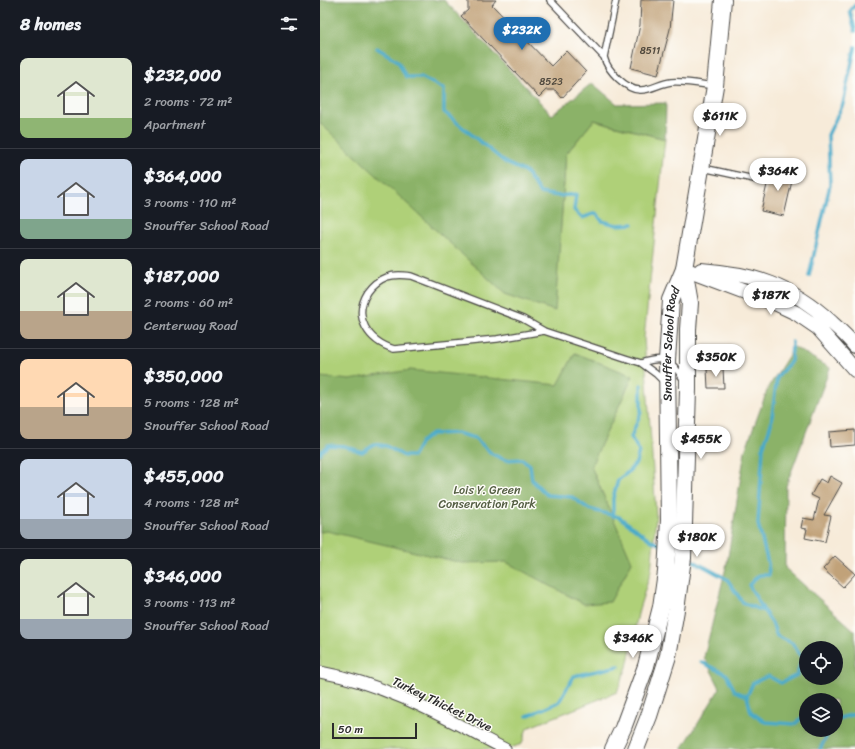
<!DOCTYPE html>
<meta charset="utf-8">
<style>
:root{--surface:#171b24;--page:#242831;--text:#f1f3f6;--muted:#9ea1a6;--line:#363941;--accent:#1f6fb2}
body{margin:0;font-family:Sriracha,sans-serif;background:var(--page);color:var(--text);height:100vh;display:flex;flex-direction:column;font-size:15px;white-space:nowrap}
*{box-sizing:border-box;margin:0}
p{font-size:13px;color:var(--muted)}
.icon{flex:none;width:22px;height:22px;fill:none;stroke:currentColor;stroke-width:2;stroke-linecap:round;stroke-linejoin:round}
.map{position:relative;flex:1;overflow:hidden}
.drawer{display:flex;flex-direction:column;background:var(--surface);width:320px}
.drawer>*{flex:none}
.buttons{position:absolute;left:479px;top:641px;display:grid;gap:8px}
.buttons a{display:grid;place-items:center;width:44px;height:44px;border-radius:50%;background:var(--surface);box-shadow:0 4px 16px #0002;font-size:20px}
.scale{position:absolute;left:12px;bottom:10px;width:85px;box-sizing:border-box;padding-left:4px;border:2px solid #2b2b2b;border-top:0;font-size:11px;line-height:14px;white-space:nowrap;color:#2b2b2b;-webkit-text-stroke:3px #fdfcf7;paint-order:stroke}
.price{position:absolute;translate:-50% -34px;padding:0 9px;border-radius:14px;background:#fff;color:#222;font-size:13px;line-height:26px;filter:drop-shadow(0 1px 2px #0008)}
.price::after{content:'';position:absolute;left:50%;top:24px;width:12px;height:9px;margin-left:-6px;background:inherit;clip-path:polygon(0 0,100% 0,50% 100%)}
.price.on{background:var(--accent);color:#fff}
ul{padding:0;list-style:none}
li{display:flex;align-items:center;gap:12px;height:100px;padding:0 20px}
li+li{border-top:1px solid var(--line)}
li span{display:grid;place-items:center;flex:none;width:112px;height:80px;border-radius:8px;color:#555}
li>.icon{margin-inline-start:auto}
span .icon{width:48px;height:48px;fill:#fffc;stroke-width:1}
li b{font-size:17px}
h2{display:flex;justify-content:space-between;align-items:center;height:48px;padding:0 20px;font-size:17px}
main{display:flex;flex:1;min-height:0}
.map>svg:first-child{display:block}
.green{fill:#afd078;stroke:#6d7e52}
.forest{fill:#8bb268;stroke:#5b6e4a;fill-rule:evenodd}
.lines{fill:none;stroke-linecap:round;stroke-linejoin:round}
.stream{stroke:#4aaac9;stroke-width:3.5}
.building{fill:#c1a279}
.service-casing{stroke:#4a4845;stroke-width:8}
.minor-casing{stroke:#4a4845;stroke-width:13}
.tertiary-casing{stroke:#4a4845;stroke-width:16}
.secondary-casing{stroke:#4a4845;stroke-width:18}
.service{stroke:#fff;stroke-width:5.5}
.minor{stroke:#fff;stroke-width:11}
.tertiary{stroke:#fff;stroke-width:14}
.secondary{stroke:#fff;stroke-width:16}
.labels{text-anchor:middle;stroke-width:3;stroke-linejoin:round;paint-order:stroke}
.number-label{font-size:10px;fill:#50493e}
.street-label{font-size:12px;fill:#2b2b2b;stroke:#fdfcf7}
.park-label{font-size:12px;fill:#535d42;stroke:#fdfcf7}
</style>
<main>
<section class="drawer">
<h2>8 homes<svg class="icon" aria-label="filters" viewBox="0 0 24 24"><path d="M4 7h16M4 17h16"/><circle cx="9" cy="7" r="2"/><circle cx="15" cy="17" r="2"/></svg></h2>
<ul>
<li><span style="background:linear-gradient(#dfe7d0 75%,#8fb573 0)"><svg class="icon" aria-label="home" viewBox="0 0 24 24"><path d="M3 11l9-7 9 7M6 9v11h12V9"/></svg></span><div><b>$232,000</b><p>2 rooms · 72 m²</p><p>Apartment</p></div></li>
<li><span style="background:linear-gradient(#c9d6e8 75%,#7fa58c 0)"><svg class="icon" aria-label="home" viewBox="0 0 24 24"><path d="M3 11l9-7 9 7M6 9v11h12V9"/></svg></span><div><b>$364,000</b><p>3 rooms · 110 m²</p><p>Snouffer School Road</p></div></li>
<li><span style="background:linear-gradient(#dfe7d0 65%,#b9a48a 0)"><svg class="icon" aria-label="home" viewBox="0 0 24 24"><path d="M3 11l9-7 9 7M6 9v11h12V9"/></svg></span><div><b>$187,000</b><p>2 rooms · 60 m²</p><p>Centerway Road</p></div></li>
<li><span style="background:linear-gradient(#ffd9b3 60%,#b9a48a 0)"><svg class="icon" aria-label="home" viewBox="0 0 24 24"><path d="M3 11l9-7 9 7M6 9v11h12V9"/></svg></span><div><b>$350,000</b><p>5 rooms · 128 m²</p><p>Snouffer School Road</p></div></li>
<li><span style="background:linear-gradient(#c9d6e8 75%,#9aa5b1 0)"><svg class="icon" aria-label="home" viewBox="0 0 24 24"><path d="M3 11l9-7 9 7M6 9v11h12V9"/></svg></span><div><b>$455,000</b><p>4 rooms · 128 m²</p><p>Snouffer School Road</p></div></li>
<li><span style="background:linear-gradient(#dfe7d0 75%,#9aa5b1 0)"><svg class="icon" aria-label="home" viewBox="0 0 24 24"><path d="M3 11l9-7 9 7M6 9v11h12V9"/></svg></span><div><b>$346,000</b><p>3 rooms · 113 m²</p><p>Snouffer School Road</p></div></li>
</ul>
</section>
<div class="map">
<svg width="535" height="749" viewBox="0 0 535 749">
<rect width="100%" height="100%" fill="#fdfcf7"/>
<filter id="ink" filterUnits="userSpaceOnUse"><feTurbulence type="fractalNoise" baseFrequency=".025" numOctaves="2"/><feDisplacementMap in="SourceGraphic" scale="8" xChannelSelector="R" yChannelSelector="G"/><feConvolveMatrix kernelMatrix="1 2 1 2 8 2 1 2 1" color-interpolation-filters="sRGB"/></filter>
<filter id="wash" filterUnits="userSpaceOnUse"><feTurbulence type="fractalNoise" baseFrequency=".012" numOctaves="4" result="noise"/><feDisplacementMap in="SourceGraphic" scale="16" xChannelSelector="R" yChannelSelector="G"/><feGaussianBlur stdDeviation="0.9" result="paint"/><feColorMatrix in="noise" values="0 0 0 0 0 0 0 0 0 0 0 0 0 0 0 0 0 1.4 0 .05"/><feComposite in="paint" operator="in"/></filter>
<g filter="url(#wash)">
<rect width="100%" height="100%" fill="#f7ebd9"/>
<path class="green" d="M0,0L238,263L246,154L274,120L345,139L324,338L336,515L333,550L331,571L319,609L307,667L297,692L207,728L202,744L187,749H0Z"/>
<path class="forest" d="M0,0H124L232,115L272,83L297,104L346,103L345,139L274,120L246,154L235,311L185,294L0,123Z
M474,347L510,368L466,486L465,568L535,631V749H362L400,688L384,657L407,563L425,451L448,388ZM486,648H516V678H486ZM486,700H516V730H486Z
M255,353L313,376L271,466L312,562L290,602L264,604L186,562L142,563L7,531L0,532V377L30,380L90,370L238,385Z"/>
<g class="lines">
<path class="stream" d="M535,5L530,11L535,31
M57,48L78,61L86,77H101L124,89V112L186,163L206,172L220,193L239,196L256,194L254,210L262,218L276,213L282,221L297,225L313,224
M489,276L510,185L508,135L523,104L535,47
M0,453L8,445L24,446L42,452L54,444L66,446L84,456H93L101,442L112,434L137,433L155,438L172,454L185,460L202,459L210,465L212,480L227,495L252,497L269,509L299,517L332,541L343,546
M293,516V498L298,480L307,473L316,463L319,451L311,437L321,412V385
M366,557L407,579L423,603L444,611L452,623L457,636L472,643L482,658L477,675L461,683L448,676L433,683L427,696L431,712L445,722L475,724L486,714
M444,611L429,585L439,575H449L448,563L438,524L443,448L451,424L457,377L471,361L472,342
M381,662L406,674L415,691L427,696
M207,716L239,702L254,676L299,666
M516,719L535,714
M500,749L510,730"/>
</g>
<g id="blocks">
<path class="building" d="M148,0H176L172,5L231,66L246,51L266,72L242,98L235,90H226L219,97L141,16L148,10Z
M321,0H353L350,29L338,75L311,68L320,25Z
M451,167L474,172L464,216L441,211Z
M403,368L404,388H388L387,369Z
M535,430V445L510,447L509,432Z
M510,476L522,483L504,515L511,516L505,542L485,538L487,529L481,528L483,518L494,520L499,499L491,495L500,479L507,483Z
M515,556L535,574L523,587L503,569Z"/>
</g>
</g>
<g filter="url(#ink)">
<use href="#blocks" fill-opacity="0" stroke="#4a4845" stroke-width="1"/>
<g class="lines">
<g class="service-casing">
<path id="service" d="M230,0L284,57
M296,0L284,57C287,70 307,91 321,90C331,90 341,83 351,82C365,81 380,84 394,86
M383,168L443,181
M224,331L177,339L74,349C48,341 32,317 48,292C53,285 59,280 67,277C75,274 83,275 91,276L203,319L224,331L305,358L321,363L336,374L344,382
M321,363C343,356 351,358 363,379"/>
</g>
<g class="minor-casing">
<path id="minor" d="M0,672C67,684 125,718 185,749"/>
</g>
<g class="tertiary-casing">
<path id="tertiary" d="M364,269L457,304L476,313L498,328L535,370
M381,270C434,274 471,285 511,322C520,330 528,337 535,346"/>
</g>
<g class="secondary-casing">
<g id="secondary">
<path id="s1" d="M293,749L303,728L326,666L341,607L346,572L349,520L347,360L351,300L364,269L395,86L403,0"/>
<path d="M316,749L329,716L348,656L356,610L363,558L368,389V329L370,303L364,269"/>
</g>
</g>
<use href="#service" class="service"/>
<use href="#minor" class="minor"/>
<use href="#tertiary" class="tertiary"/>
<use href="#secondary" class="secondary"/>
</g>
</g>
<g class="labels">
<g class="number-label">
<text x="330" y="54">8511</text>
<text x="231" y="85">8523</text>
</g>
<g class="street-label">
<text dy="4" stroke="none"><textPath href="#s1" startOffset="414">Snouffer School Road</textPath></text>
<text transform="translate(122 704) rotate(26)" y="4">Turkey Thicket Drive</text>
</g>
<g class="park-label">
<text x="167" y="494">Lois Y. Green<tspan x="167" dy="14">Conservation Park</tspan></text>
</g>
</g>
</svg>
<div class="buttons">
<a><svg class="icon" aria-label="locate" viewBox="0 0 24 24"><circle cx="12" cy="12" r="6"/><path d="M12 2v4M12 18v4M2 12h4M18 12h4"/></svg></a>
<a><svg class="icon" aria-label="layers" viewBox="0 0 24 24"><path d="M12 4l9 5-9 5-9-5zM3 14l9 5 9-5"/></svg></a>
</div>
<div class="scale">50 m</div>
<b class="price on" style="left:202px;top:51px">$232K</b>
<b class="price" style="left:400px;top:137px">$611K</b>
<b class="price" style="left:458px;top:192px">$364K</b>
<b class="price" style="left:451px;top:316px">$187K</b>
<b class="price" style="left:396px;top:378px">$350K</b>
<b class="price" style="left:381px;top:460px">$455K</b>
<b class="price" style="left:377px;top:558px">$180K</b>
<b class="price" style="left:313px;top:659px">$346K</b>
</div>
</main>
